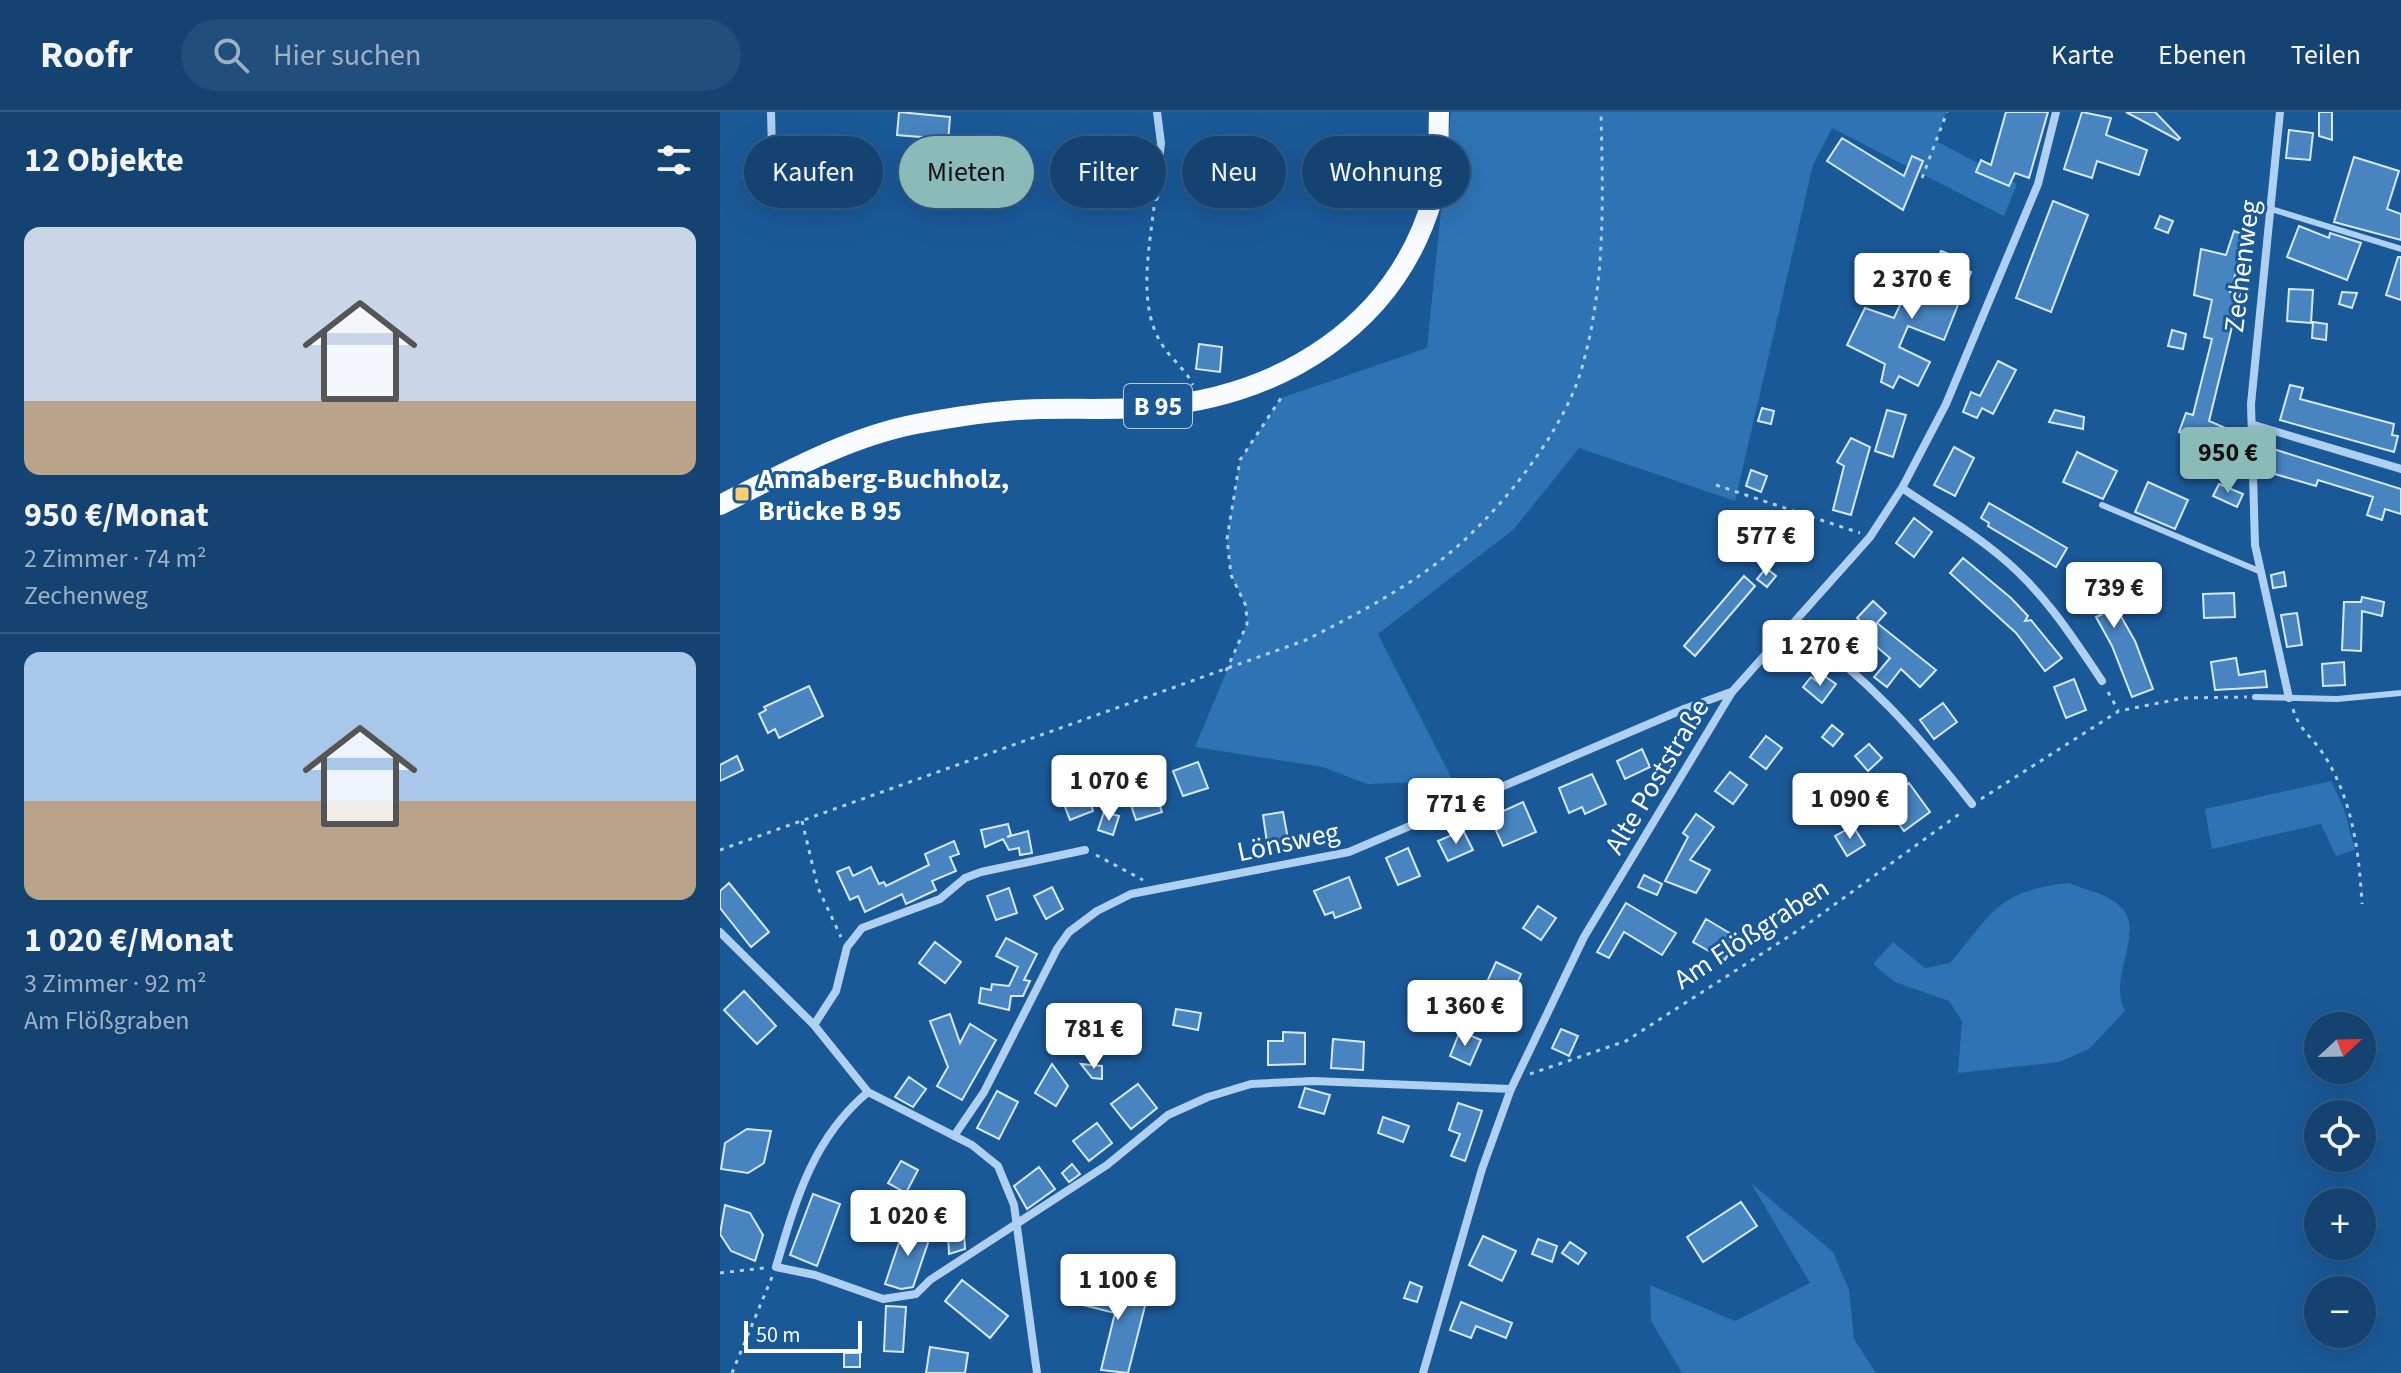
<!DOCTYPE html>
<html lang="de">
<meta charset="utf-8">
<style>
:root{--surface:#144372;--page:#214e7a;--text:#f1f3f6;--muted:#9db0c4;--line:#335c84;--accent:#8bbbb9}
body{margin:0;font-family:"Source Sans 3",sans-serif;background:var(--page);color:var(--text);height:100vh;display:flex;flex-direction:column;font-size:30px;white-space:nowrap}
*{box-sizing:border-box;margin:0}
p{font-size:26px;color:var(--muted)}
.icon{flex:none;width:44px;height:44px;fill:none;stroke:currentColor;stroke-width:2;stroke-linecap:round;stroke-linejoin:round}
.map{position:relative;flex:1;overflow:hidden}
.panel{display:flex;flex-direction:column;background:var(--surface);width:720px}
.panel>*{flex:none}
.guide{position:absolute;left:24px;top:24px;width:760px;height:72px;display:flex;gap:16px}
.needle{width:52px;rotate:68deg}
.tools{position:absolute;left:1584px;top:900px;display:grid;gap:16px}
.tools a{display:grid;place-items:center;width:72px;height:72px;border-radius:50%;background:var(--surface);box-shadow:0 8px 32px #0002,0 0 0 2px var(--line);font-size:40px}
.scale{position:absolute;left:24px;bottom:20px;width:118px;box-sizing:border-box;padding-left:8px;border:4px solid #fff;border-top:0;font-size:22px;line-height:28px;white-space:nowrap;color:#fff;-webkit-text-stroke:6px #1a5998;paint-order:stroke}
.price{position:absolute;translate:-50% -68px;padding:0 18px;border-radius:8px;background:#fff;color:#222;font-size:26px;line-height:52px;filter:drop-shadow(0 2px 4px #0008)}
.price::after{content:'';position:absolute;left:50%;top:48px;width:24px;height:18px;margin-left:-12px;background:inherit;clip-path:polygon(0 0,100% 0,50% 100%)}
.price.active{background:var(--accent);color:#111}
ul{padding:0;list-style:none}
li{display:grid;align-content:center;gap:16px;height:424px;padding:0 24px}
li+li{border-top:2px solid var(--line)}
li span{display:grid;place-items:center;height:248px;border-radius:16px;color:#555}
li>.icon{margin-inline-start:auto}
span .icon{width:144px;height:144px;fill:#fffc;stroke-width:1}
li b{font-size:34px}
h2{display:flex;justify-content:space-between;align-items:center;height:96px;padding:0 24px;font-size:34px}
.pill{padding:0 28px;border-radius:36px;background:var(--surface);box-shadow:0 8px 32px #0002,0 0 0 2px var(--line);font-size:28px;line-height:72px}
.pill.active{background:var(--accent);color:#111}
header{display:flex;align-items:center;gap:48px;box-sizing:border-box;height:112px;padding:0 40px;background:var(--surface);border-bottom:2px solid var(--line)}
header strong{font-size:38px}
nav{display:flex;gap:44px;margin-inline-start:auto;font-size:28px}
.search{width:560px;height:72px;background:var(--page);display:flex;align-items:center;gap:20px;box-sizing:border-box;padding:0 28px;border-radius:44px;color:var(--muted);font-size:30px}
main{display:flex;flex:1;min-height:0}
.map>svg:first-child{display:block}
.green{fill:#2e74b5}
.building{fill:#4784c0;stroke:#d6e9fb;stroke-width:2}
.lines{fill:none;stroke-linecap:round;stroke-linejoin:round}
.path{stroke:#afd0f0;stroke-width:3;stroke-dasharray:4 6;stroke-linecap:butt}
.lane{stroke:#afd0f0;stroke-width:6}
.street{stroke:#afd0f0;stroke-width:8}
.primary{stroke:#f8fbff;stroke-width:20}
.poi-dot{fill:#ffcc6e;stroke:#1a5998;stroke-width:3}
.labels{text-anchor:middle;stroke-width:6;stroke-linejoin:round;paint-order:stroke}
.shield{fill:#1a5998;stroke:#bacde0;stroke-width:2}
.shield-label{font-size:26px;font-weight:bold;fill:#fff}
.street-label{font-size:28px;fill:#fff;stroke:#1a5998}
.poi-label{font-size:28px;font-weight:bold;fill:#fff;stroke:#1a5998;text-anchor:start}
</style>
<header>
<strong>Roofr</strong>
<div class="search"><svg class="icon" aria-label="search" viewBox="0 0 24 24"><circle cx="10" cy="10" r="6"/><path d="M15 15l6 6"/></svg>Hier suchen</div>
<nav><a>Karte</a><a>Ebenen</a><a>Teilen</a></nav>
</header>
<main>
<section class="panel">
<h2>12 Objekte<svg class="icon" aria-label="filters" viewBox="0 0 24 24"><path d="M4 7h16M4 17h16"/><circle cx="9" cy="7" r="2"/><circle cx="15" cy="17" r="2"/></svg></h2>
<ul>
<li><span style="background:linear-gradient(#c9d6e8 70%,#b9a48a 0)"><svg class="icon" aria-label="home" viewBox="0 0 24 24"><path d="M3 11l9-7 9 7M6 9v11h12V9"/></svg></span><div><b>950 €/Monat</b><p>2 Zimmer · 74 m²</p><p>Zechenweg</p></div></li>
<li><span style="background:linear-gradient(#a9c7e8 60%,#b9a48a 0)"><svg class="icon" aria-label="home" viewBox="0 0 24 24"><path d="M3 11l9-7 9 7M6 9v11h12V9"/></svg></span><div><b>1 020 €/Monat</b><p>3 Zimmer · 92 m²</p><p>Am Flößgraben</p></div></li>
</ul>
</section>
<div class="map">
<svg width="1681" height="1261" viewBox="0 0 1681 1261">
<rect width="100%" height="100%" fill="#1a5998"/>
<path class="green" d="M731,0H1226L1216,29L1297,72L1284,104L1112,16L1093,53L1015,389L859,336L794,417L658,522L733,669L647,672L603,655L475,635L527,511L526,494L511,463L507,427L520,348L561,286L707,236Z
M1611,669L1624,697L1635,738L1616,744L1601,712L1492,737L1485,697Z
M1349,771C1366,778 1388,782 1401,795C1426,820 1387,865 1405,899L1369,937L1339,950L1238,961L1242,909L1229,889L1175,870L1153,852L1173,830L1205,856L1230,851C1274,799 1277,779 1349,771Z
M1031,1071L1113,1140L1129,1178L1134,1227L1156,1261H962L931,1209L930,1173L1015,1209L1090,1171Z"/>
<path class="building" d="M179,0L230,5L227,44L238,46L235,61L206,56L212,26L177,23Z
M1286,0H1328L1309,66L1295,61L1289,74L1256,60L1261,48L1271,53Z
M1362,0L1391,6L1386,23L1427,38L1419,63L1377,49L1372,66L1344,57Z
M1406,0H1435L1460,26L1458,28Z
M1599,0H1612V28L1599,24Z
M1569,18L1593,21L1590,48L1566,46Z
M1122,26L1184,64L1192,44L1203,49L1183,98L1107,49Z
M405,33L420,35L417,56L402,54Z
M1634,45L1679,59L1667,97L1681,102V128L1614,110Z
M269,58L266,90L242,85L246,60Z
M72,60H90V88H71Z
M1333,89L1368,103L1331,200L1296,186Z
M1440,104L1453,109L1448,121L1435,116Z
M1579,114L1609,126L1610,121L1641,131L1627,168L1567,145Z
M1514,119L1527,124L1510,180L1520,182L1489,309L1517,321L1515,326L1525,331L1526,350L1459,320L1466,301L1473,303L1492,227L1484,225L1492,188L1474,183L1481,137L1506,143Z
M1221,139L1234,144L1231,152L1251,160L1224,228L1188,214L1179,235L1210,250L1198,274L1179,264L1173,276L1161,270L1165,252L1127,233L1145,196L1174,206L1184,184L1189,186L1200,158L1212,162Z
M1678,145H1681V188L1666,183Z
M1569,177L1593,178L1591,211L1567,209Z
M1622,180L1637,181L1632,196L1619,192Z
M1593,210L1607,212L1606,228L1592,226Z
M1452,218L1466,222L1463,237L1448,234Z
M479,232L502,235L500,260L476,257Z
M1278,249L1296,258L1273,302L1262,296L1257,306L1243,300L1251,280L1260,284Z
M1570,273L1583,276L1580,287L1674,312L1672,323L1678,324L1674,340L1560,308Z
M1042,296L1054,299L1051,312L1038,309Z
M1167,298L1186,303L1173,345L1155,339Z
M1335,298L1364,305L1363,317L1329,310Z
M1131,326L1150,335L1131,403L1113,398L1124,354L1117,350Z
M1234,335L1254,346L1235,384L1214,373Z
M1547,335L1681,377V402L1665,397L1662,408L1647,403L1653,385L1598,368L1596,374L1541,358L1539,337L1546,340Z
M1357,340L1397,359L1383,387L1343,370Z
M1031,358L1047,364L1041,380L1026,374Z
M1428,370L1468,388L1455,417L1415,400Z
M1499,372L1523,382L1517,395L1493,384Z
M1269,391L1347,436L1336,455L1268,414L1269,411L1261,406Z
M1194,406L1212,420L1194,445L1176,431Z
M1243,446L1291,486L1308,504L1305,509L1311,508L1342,546L1325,559L1296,521L1230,461Z
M1363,453L1394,482L1390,485L1415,529L1433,577L1412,585L1392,534L1376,505L1381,503L1348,469Z
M1046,456L1056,464L1047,475L1037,467Z
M1564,460L1566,474L1553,476L1551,463Z
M1024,464L1035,474L975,544L964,534Z
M1514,481L1515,505L1484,506L1483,482Z
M1642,485L1664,490L1662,504L1642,499L1641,539L1622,538L1624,490H1641Z
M1153,489L1166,501L1157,511L1216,558L1200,575L1181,557L1167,575L1154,565L1170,546L1138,519L1144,512L1137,506Z
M1577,501L1582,533L1567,535L1561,503Z
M1516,546L1519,563L1545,559L1547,575L1495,578L1491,550Z
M1624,550L1625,573L1603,574L1602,552Z
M1103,563L1116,572L1102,591L1083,575L1091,565L1098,570Z
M1354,567L1366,598L1346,606L1334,575Z
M89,574L103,604L59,626L55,617L48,621L39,602L46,598L44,595Z
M1223,591L1237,610L1214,627L1200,608Z
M1112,613L1123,622L1113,634L1102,625Z
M1046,624L1062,636L1046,657L1030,645Z
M1149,632L1162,646L1148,659L1135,644Z
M922,637L930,655L905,667L897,649Z
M17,644L23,658L0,669V653Z
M478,650L488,676L463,684L453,659Z
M1010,660L1027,673L1013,692L995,679Z
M872,662L886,692L865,702L862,695L849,701L839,676Z
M1189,671L1210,700L1184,719L1163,690Z
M364,673L373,699L350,708L340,682Z
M433,674L442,700L416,708L407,682Z
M803,690L816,720L783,734L770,705Z
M384,700L399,704L393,723L378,718Z
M563,700L568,727L547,731L543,703Z
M976,702L994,715L970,748L990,758L976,781L945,769L968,725L963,721Z
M288,712L291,723L287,725L308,719L312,741L300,743L299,736L289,738L283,727L265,735L261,718Z
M1133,714L1145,733L1127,744L1115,724Z
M743,718L753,738L728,749L718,729Z
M234,729L239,742L230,745L236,759L212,769L216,778L186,792L182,782L145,800L138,784L130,788L117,760L129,755L133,764L151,755L159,772L164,770L166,774L209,753L205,742Z
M688,736L700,764L678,773L666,746Z
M924,763L942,772L937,783L918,775Z
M629,765L641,796L615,806L613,800L605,803L594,779Z
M9,771L49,820L31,835L0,796V779Z
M332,775L343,797L326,807L314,784Z
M289,776L297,801L276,808L267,784Z
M906,791L956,821L942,843L904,820L889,846L877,840Z
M818,794L836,806L821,828L803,816Z
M986,807L1018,826L1005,848L973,830Z
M286,826L317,842L304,868L310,869L303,884H291L289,898L259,891L261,876L271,878L272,872L289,874L298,855L276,844Z
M215,830L241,850L225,871L199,851Z
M776,850L801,862L787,895L761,883Z
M24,879L56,914L37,932L4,898Z
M456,897L481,901L478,918L453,913Z
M230,902L240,931L250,912L276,928L242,988L217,974L228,955L210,909Z
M841,917L858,924L849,944L832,936Z
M740,919L761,928L750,953L730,944Z
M563,920L585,921V952L548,953V929H563Z
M613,927L644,930L643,958L611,956Z
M332,952L348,974L336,994L315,981Z
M361,952L382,954V967L372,966Z
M189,965L206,977L193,995L175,985Z
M418,972L437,996L411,1017L391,992Z
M585,976L610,983L604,1002L579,995Z
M277,979L298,990L279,1027L257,1016Z
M738,991L762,999L745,1049L731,1044L740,1022L729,1018Z
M663,1005L689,1014L683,1030L658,1021Z
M377,1011L392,1031L369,1049L353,1029Z
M27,1017L51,1019L44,1051L28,1061L1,1057L5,1031Z
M181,1049L198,1058L186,1081L168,1071Z
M352,1052L360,1062L349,1070L342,1061Z
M319,1055L335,1077L307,1097L294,1074Z
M93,1082L120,1092L97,1154L70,1143Z
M1021,1090L1037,1114L983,1150L967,1125Z
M5,1093L30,1101L43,1123L35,1149L11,1139L0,1122Z
M243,1104L245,1137L229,1142L227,1105Z
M185,1113L211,1122L193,1175L181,1177L165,1172Z
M763,1124L796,1139L782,1169L749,1153Z
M818,1127L837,1134L832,1150L812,1142Z
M850,1130L866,1141L858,1152L842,1141Z
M386,1165L403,1169L401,1179L427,1186L408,1261L381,1258L395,1201L363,1193L368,1173L383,1176Z
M242,1168L288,1204L270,1226L225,1189Z
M690,1170L702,1175L697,1190L684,1186Z
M741,1190L792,1211L786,1226L756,1214L751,1226L730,1218Z
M166,1194L186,1195L183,1240L164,1239Z
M210,1235L248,1241L245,1261H206Z
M124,1241H140V1255H124Z"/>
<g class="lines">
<path class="path" d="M1202,66L1227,0
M434,95C429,138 417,196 443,234C452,248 466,258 473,273
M996,373L1140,421
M506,559L527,512L526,494L511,463L507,427L520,348L561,286L559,281
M1388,580L1398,598
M1573,597C1580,620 1592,624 1604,643C1633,689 1639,740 1642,792
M1261,687L1399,599L1464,586L1527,585
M82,709L98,776L121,825
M0,738L586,528C631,505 676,482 717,451C772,410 841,325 861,259C886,174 883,87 881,0
M376,743L423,768
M810,962L906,929L1085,814L1242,700
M0,1161L44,1156
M12,1261L52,1165"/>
<path class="lane" d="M1551,97L1681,137
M1382,393L1539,459
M1535,585L1617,587L1681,581"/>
<path class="street" d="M51,0L52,38
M1560,0L1531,292L1535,433L1569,586
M435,85L441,31L437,0
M1534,313L1681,357
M1182,376C1214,398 1250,418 1280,444C1323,479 1352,524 1382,569
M1074,513C1149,567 1196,620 1252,692
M0,820L94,913L148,980L252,1033L278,1054L294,1093L317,1261
M94,913L116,879L127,835L142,816L220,787L245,766L261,760L365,738
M148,980C93,1026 76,1087 56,1155L95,1163L163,1187L196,1182L210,1168L387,1053L448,1003L488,985L531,972L593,969L791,977
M234,1024L264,980L337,837L349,820L377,799L411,782L629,740L964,597L1011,580
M703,1261L762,1057L791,977L864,825L1012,580L1150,425L1182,376L1226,292L1318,72L1336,0"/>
<path class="primary" d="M0,393C62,362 128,325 196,312C229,306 265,300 298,298C342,295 387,299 432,295C561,284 676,214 713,85C720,59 718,27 719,0"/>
</g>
<rect class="poi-dot" x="14" y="374" width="16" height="16" rx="4"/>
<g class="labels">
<rect class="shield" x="404" y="272" width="68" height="44" rx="6"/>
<g class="shield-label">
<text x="438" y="303">B 95</text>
</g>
<g class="street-label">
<text transform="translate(1521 154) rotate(-83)" y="10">Zechenweg</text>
<text transform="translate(936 664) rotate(-59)" y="10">Alte Poststraße</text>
<text transform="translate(568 729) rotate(-12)" y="10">Lönsweg</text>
<text transform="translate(1031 821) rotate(-33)" y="10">Am Flößgraben</text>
</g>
<g class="poi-label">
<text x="38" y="376">Annaberg-Buchholz,<tspan x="38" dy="32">Brücke B 95</tspan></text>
</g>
</g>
</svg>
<div class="tools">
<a><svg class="needle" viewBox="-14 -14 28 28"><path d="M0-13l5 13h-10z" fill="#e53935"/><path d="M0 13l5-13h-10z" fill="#9db0c4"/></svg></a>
<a><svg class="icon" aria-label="locate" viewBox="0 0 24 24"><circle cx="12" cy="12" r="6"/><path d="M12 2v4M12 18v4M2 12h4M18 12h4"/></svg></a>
<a>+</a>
<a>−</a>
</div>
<div class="scale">50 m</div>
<b class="price" style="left:1192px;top:209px">2 370 €</b>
<b class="price active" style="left:1508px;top:383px">950 €</b>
<b class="price" style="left:1046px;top:466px">577 €</b>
<b class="price" style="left:1394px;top:518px">739 €</b>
<b class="price" style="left:1100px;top:576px">1 270 €</b>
<b class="price" style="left:389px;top:711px">1 070 €</b>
<b class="price" style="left:1130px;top:729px">1 090 €</b>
<b class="price" style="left:736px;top:734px">771 €</b>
<b class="price" style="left:745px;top:936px">1 360 €</b>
<b class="price" style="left:374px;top:959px">781 €</b>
<b class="price" style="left:188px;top:1146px">1 020 €</b>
<b class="price" style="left:398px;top:1210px">1 100 €</b>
<div class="guide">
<a class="pill">Kaufen</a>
<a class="pill active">Mieten</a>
<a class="pill">Filter</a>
<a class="pill">Neu</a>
<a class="pill">Wohnung</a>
</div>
</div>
</main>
